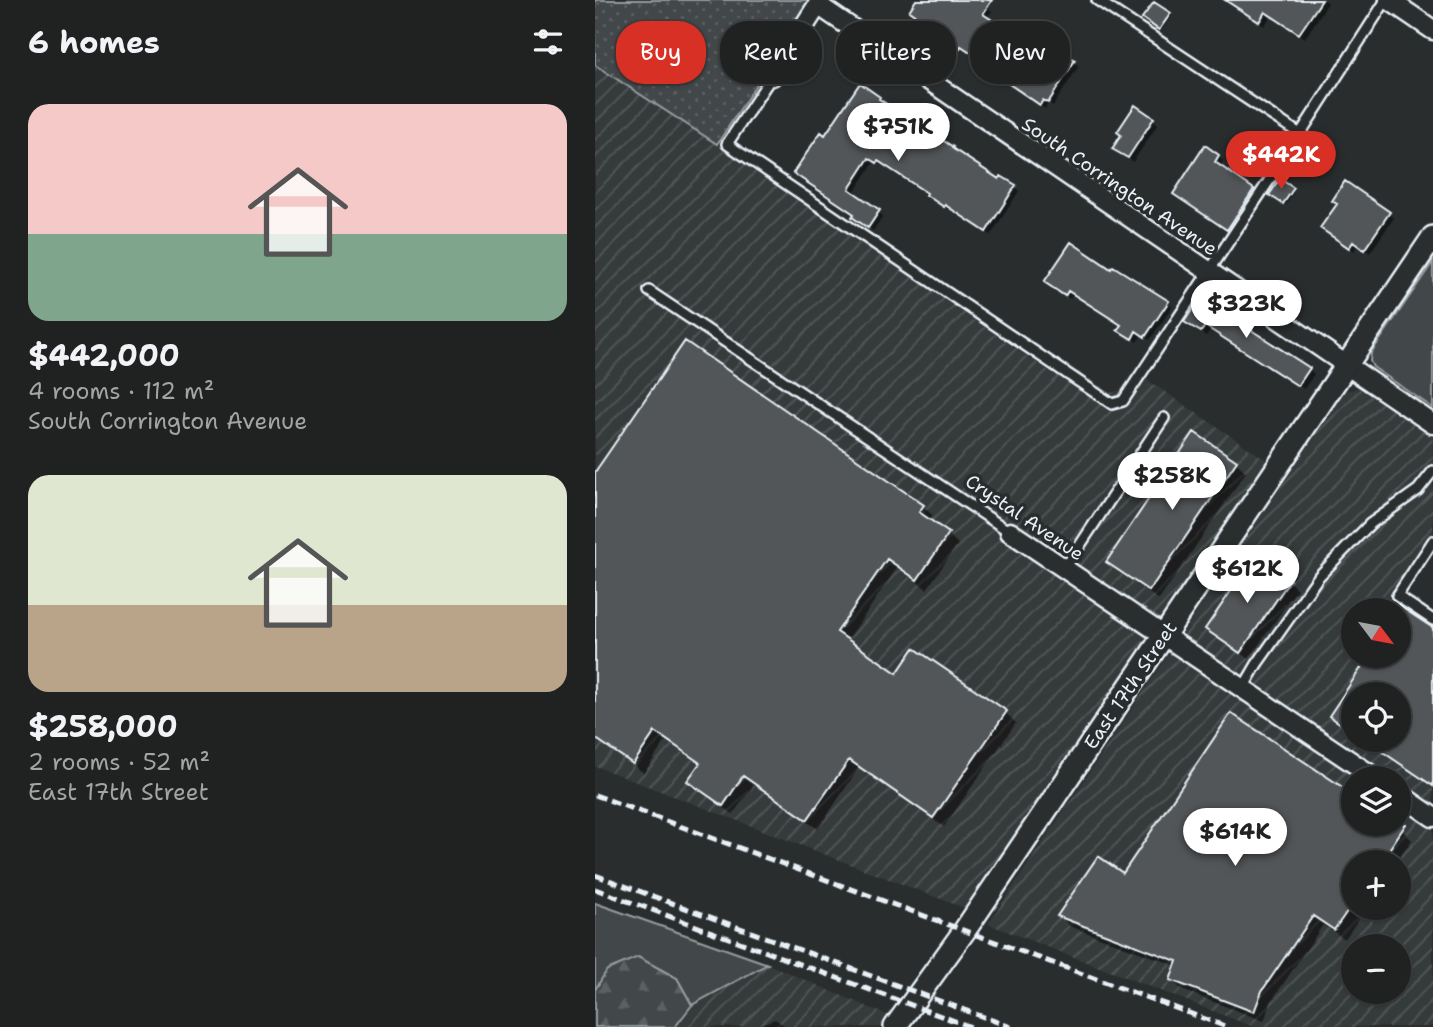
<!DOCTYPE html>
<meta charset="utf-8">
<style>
:root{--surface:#202222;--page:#2d2f2f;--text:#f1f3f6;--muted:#a2a4a5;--line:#3d3f40;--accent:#d93025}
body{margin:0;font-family:"Shantell Sans",sans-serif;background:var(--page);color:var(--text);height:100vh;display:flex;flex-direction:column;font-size:26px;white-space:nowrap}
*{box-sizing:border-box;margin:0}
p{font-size:23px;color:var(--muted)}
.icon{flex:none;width:38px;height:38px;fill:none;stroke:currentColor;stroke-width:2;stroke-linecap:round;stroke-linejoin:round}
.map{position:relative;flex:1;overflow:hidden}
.details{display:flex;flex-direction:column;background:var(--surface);width:595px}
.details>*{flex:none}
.top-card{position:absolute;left:21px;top:21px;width:665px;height:63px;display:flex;gap:14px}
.needle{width:46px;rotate:122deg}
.tools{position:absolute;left:746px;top:598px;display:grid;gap:14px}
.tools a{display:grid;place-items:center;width:70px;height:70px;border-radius:50%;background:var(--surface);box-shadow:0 2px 5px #0004,0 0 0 2px var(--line);font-size:35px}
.price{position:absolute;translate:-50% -60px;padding:0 16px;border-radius:24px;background:#fff;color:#222;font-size:23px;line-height:46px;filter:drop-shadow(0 2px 4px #0008)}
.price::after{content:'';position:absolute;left:50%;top:42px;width:21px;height:16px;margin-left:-10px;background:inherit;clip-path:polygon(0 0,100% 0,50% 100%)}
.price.current{background:var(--accent);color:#fff}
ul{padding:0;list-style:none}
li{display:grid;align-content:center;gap:14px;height:371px;padding:0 28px}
li span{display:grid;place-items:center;height:217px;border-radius:21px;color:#555}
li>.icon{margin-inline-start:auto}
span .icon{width:126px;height:126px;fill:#fffc;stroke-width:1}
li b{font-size:30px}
h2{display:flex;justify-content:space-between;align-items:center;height:84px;padding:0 28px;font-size:30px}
.tag{padding:0 24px;border-radius:28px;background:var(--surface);box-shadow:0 2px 5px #0004,0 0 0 2px var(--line);font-size:24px;line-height:63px}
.tag.current{background:var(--accent);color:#fff}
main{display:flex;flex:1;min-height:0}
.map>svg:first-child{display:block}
.industrial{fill:url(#industrial-furrows);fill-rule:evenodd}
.green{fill:#424648;stroke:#959ca0;stroke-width:2}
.forest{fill:url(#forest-firs);stroke:#959ca0;stroke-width:2}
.park{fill:url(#park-dots);stroke:#959ca0;stroke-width:2}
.shadow{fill:#0007}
.building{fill:#535759;stroke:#e8f1f8;stroke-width:2}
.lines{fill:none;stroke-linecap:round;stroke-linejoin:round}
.service-casing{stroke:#e8f1f8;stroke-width:14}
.minor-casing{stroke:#e8f1f8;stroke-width:23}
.tertiary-casing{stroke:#e8f1f8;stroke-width:26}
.service{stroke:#2a2d2e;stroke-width:9}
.minor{stroke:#2a2d2e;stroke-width:18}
.tertiary{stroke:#2a2d2e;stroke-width:21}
.rail{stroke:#e8f1f8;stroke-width:5;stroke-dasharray:10 5;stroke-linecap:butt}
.labels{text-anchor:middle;stroke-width:7;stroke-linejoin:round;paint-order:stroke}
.street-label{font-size:19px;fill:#e8f1f8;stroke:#2a2d2e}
</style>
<main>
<section class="details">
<h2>6 homes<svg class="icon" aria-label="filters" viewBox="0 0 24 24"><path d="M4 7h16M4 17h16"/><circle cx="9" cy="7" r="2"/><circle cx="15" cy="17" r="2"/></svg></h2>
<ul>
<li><span style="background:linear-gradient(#f6c9c9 60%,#7fa58c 0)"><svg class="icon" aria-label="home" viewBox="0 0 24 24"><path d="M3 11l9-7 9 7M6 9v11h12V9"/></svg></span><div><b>$442,000</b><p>4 rooms · 112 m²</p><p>South Corrington Avenue</p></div></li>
<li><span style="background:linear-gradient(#dfe7d0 60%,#b9a48a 0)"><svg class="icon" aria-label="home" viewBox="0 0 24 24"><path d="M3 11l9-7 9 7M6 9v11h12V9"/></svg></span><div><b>$258,000</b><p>2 rooms · 52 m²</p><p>East 17th Street</p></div></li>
</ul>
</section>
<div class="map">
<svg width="838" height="1027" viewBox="0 0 838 1027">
<defs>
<pattern id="industrial-furrows" width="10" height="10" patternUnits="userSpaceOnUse" patternTransform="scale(1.75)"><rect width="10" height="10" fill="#363a3b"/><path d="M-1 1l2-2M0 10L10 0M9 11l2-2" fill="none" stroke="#535758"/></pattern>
<pattern id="forest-firs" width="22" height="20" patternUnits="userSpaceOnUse" patternTransform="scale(1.75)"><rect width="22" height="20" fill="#424648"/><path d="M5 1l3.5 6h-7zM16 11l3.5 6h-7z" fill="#5d6163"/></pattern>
<pattern id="park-dots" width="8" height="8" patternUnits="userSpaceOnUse" patternTransform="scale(1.75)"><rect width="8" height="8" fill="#424648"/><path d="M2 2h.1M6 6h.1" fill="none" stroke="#5d6163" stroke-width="1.8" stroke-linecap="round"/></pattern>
</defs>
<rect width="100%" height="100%" fill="#2a2d2e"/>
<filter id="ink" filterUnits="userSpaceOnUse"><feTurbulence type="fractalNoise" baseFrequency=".0143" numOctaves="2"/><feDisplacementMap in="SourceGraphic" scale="14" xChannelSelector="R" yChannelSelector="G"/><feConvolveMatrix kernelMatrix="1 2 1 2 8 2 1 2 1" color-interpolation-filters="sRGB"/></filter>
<g filter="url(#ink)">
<path class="industrial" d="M0,65L122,144L461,376L472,364L516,393L525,390L539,371L673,461L369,908L0,766Z
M763,388L838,437V553L812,593L838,611V1027H659L393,924L750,391ZM758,611H803V656H758ZM758,695H803V740H758ZM758,779H803V824H758ZM758,863H803V908H758ZM758,947H803V992H758Z
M173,964L294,1016L285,1027H80L97,1005Z"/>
<path class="green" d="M838,262V408L778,367L775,361L776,353Z
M0,903L173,964L97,1005L82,978L0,990Z"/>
<path class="forest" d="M43,957L82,978L97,1005L80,1027H0V990L12,970Z"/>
<path class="park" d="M0,0H217L122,144L0,65Z"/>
<path class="shadow" d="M323,0H384L397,11L392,18L456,56L479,62L484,66L458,106L454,103L450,109L402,76L397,71L399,68L372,49L371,51L321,16Z
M651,0H730L733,3L710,38L676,16L669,26L646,9Z
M575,14L577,16L567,30L551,20Z
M284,98L404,181L420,187L424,191L396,235L355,209L354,210L337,199L333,194L288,164L287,166L280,161L258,194L288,216L278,231L259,217L261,215L231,138Z
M558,119L563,124L538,162L520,148Z
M623,156L628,161L624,167L663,195L637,234L580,194Z
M750,184L799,218L775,253L763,245L759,251L732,232Z
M698,190L699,192L691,205L679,197Z
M517,271L573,302L577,307L555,340L547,335L542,342L529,334L527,325L478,294L475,299L456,287Z
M622,308L627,313L714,369L719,374L709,389L616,329L611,336L596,326Z
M641,462L651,472L564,600L523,572L513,562Z
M0,475L328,506L338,516L334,521L353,534L363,544L332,589L302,568L252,641L303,675L411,713L421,723L349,827L264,768L223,829L159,785L138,814L104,791L94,781L105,765L71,741L49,773L0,739Z
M661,558L694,582L702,589L654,659L620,636L612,629Z
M807,610L838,631V788L768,740H803V695H758V734L746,725L736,715L776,656H803Z
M758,824L807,830L817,840L801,863H758V908H771L750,939L728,925L676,1002L669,1021L587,990L577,980L582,966L474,926L465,916L529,876Z
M180,1019L192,1027H157Z"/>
<path class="building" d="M321,0H397L388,14L419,34L420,32L456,54L460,47L480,60L453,103L448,100L445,105L395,71L398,67L366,46L365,48L314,11Z
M630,0H727L704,34L670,12L664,22Z
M559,2L576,13L564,30L547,18Z
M265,83L285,97L284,99L358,147L357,148L404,179L406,176L421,185L391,232L350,205L349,207L331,195L332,193L283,161L282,163L274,158L254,189L285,210L273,228L257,217L259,214L198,173L226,132L230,135Z
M540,105L559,118L533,158L517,149L526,135L522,132Z
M610,145L624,155L620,162L659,189L632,230L578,194Z
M685,179L699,188L688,204L674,195Z
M750,181L795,212L769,250L758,242L754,248L725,228L742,204L737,201Z
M476,242L516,269L518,266L574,301L550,337L541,331L537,339L522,330L526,325L473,291L470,296L449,282Z
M607,295L623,306L622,308L715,368L703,386L610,326L606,332L589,322Z
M90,341L329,505L324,512L354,533L322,580L292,559L242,632L302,673L319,648L412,711L338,818L254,760L212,820L148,776L128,806L92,781L105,763L60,732L38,764L0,738V472Z
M599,432L642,461L554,591L511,562Z
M660,556L695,580L645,653L610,629Z
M803,605L838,628V786L770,740H803V695H758V732L734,716L774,656H803Z
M636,713L758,794V824H811L785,863H758V903L739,930L718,916L667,991L659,1012L575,980L582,961L462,916L503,856L528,873Z"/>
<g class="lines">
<g class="service-casing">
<path id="service" d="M502,0L705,134
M177,76L132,144L517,404L528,401L705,134L791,0
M54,291L415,532
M838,541L802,596L838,620
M470,568L569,418
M648,688L662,664L724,576L775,524L823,490L838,471"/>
</g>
<g class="minor-casing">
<path id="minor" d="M794,0L838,30
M223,5L838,424
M177,76L226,0
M415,532L782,779
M803,793L838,817"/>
</g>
<g class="tertiary-casing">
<path id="tertiary" d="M300,1027L370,930L838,237"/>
</g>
<use href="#service" class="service"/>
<use href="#minor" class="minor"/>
<use href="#tertiary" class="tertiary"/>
<path class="rail" d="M0,795L632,1027
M0,875L416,1027
M0,889L376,1027"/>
</g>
</g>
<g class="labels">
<g class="street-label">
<text transform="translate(525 186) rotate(34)" y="7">South Corrington Avenue</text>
<text transform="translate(430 517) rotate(34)" y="7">Crystal Avenue</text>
<text transform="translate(535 685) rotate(-56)" y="7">East 17th Street</text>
</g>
</g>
</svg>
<div class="tools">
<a><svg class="needle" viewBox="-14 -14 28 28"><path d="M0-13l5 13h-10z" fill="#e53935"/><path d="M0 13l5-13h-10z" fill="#a2a4a5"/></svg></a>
<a><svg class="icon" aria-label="locate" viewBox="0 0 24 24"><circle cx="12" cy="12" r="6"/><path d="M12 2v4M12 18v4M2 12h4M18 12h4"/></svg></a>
<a><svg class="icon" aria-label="layers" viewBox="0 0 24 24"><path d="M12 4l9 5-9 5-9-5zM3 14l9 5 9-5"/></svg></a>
<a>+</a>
<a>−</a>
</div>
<b class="price" style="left:303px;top:163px">$751K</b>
<b class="price current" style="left:686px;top:191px">$442K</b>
<b class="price" style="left:651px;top:340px">$323K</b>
<b class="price" style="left:577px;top:512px">$258K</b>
<b class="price" style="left:652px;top:605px">$612K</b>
<b class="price" style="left:640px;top:868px">$614K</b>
<div class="top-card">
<a class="tag current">Buy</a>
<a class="tag">Rent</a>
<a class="tag">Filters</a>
<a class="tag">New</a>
</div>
</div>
</main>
